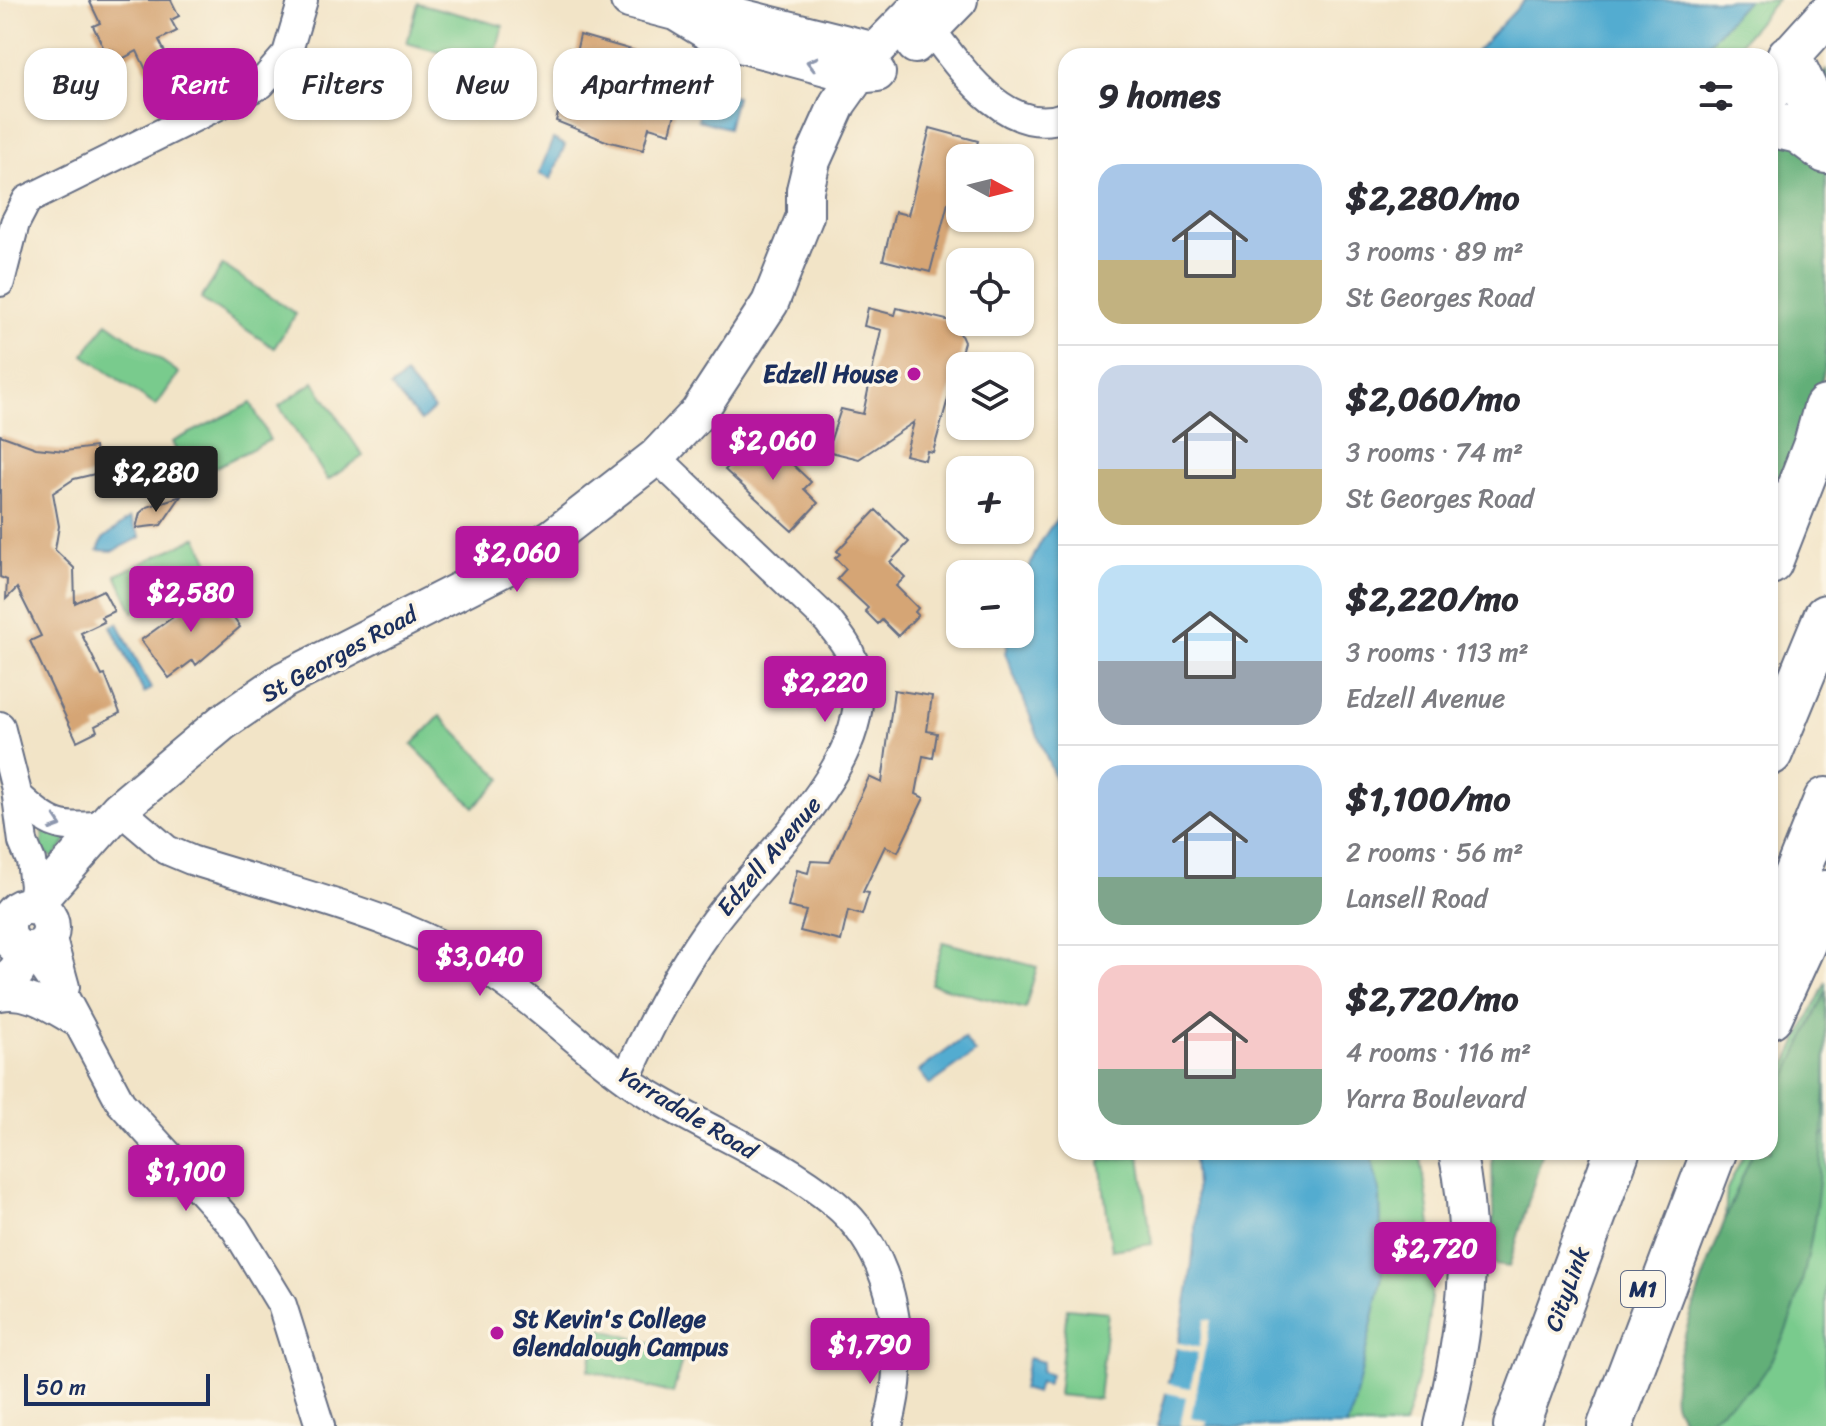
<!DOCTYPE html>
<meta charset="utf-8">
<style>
:root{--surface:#fff;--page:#f7f7f7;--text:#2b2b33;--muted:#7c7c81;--line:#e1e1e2;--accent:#b5179e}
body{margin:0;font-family:Sriracha,sans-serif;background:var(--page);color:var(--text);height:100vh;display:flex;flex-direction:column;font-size:30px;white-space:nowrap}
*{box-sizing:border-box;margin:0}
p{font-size:26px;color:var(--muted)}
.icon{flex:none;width:44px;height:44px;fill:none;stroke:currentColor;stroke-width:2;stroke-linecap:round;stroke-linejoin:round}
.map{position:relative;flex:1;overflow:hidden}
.sheet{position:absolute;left:1058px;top:48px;width:720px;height:1112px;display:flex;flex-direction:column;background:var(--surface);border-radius:24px;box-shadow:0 2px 6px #0004}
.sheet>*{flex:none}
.top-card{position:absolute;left:24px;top:48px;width:760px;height:72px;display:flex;gap:16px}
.needle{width:52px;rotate:97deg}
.fabs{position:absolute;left:946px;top:144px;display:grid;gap:16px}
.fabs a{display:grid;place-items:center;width:88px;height:88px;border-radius:16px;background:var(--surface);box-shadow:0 2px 6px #0004;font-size:40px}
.scale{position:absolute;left:24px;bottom:20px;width:186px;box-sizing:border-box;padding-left:8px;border:4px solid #1b2f5e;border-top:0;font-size:22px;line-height:28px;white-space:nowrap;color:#1b2f5e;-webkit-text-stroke:6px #fcf5e5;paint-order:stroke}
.price{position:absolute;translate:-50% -68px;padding:0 18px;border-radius:8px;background:var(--accent);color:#fff;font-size:26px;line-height:52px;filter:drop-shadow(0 2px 4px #0008)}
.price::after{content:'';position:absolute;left:50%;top:48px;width:24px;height:18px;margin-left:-12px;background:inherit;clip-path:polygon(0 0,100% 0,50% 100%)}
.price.active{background:#222;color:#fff}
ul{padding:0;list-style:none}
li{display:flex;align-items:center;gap:24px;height:200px;padding:0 40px}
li+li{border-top:2px solid var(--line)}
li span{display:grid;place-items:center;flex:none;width:224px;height:160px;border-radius:24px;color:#555}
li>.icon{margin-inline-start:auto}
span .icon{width:96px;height:96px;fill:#fffc;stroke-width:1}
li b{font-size:34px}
h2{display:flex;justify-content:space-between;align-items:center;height:96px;padding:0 40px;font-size:34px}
.tag{padding:0 28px;border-radius:24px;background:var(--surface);box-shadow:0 2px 6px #0004;font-size:28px;line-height:72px}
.tag.active{background:var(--accent);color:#fff}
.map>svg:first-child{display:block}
.green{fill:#79cb8d;stroke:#4a7d76;stroke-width:2}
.forest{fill:#62af78;stroke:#3e6f6b;stroke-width:2}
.water{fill:#53acd0;stroke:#376e97;stroke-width:2}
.pier{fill:#f2e4c7}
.building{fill:#d5a574}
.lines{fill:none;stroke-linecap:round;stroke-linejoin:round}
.minor-casing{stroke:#666e83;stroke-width:32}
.tertiary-casing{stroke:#666e83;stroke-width:40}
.secondary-casing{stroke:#666e83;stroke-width:44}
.motorway-casing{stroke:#666e83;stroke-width:48}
.minor{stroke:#fff;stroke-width:28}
.tertiary{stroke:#fff;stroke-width:36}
.secondary{stroke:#fff;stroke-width:40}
.motorway{stroke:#fff;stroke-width:44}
.oneway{stroke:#8d97ae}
.poi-dot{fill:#b5179e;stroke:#fcf5e5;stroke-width:3}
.labels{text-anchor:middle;stroke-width:7;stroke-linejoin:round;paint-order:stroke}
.shield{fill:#fcf5e5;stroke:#5e6a86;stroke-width:2}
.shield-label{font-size:22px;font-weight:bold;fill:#1b2f5e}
.poi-label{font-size:24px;font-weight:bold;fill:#1b2f5e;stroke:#fcf5e5;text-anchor:end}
.street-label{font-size:24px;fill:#1b2f5e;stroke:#fcf5e5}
</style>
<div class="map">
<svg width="1826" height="1426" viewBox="0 0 1826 1426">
<rect width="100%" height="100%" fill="#fcf5e5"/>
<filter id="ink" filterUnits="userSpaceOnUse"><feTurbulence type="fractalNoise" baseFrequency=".0125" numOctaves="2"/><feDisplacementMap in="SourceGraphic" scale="16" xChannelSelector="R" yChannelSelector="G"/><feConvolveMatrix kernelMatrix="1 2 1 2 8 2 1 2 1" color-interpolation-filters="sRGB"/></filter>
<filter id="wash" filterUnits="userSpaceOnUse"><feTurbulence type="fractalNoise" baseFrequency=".006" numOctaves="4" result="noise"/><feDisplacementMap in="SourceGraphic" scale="32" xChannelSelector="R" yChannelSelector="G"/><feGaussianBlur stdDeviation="1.8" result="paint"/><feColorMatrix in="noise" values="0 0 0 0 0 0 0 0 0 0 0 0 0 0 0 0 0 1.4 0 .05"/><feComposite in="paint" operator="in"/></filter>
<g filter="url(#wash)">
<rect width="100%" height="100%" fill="#f2e4c7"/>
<path class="green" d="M1747,0H1777L1729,56H1697Z
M418,3L503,26L492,67L407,43Z
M223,265L296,314L274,348L201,299Z
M107,322L179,373L156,406L84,355Z
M314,382L363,456L328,480L279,406Z
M251,403L270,440L190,480L172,442Z
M197,537L214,573L133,612L116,575Z
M440,716L502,779L474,807L412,745Z
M44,827L73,834L53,858L41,850Z
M943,942L1037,967L1025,1009L931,984Z
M1826,982V1426H1711L1727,1189L1745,1152H1770V1099Z
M1370,1152H1420C1424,1180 1430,1209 1432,1237C1436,1299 1422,1368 1404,1426H1346L1353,1409L1382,1277L1380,1195Z
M1140,1156L1152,1244L1112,1250L1100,1161Z
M1067,1308L1108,1312L1099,1399L1058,1395Z
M600,1329L684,1352L673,1394L588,1370Z"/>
<path class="forest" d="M1826,71V364L1813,418L1770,513V136Z
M1826,991C1826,1102 1826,1291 1759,1380C1751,1389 1739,1396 1730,1403C1714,1415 1703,1426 1682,1419C1679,1414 1675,1408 1674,1402C1667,1359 1733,1198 1753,1152H1770V1112Z
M1492,1152H1543L1509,1267L1494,1265Z"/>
<path class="water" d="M1525,0H1747L1697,56H1472Z
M705,90L736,97L728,128L698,120Z
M553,139L565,145L551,179L539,174Z
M405,375L434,409L421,421L391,387Z
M1066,509V806L1005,653L1010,634H1020C1020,585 1031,545 1066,509Z
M130,518L141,537L113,551L98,550L103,539Z
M118,623L151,689L144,693L111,626Z
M964,1038L975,1053L930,1085L919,1071Z
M1193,1152H1370L1380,1195L1382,1277L1353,1409L1346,1426H1157C1181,1343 1205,1237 1193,1152Z
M1028,1358L1043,1362L1041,1372L1050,1375L1047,1385L1039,1383L1036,1393L1022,1389Z"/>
<path class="pier" d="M1205,1319L1211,1320L1191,1417L1207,1421L1206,1426H1180L1186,1397L1163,1392L1165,1383L1190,1388L1198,1353L1173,1347L1174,1342L1199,1347Z"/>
<g id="blocks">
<path class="building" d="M89,0H171L179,16L171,20L177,31L159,40L175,73L153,84L137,51L118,61L113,50L106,53L93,26L100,23Z
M580,35L687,66L670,133L649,127L643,150L606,141L556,121L562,100L565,101Z
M930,128L978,141L973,158H960V206L948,203L930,272L883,260L895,212L908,215Z
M868,308L895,315L897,308L955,322L964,342L933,452L927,451L925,460L905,455L914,422L859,459L827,451L841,409L863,414L881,330L864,326Z
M760,433L811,482L804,489L818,503L792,531L725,470Z
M0,435L36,448L65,451L95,447L99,473L74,479L53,493L59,526L55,550L74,568L75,603L103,590L114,611L101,617L104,622L81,633L102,676L105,675L120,713L95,726L97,731L77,741L30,641L41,636L17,588L6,599L7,580L0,577Z
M181,496L161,525L136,528L140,513L147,507Z
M876,510L909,542L890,562L905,577L896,586L918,608L915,612L918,615L898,636L882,620L878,624L865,611L868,608L837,579L846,569L835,558L840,554L837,551Z
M212,589L240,627L196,665L193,660L169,678L141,640Z
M894,690L932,696L927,731L937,733L933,758L923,756L916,794L924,798L898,852L885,846L863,892L869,893L862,915L848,911L841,941L800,931L806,911L788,907L797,870L808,873L811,861L830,862L869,777L882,783Z"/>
</g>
</g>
<g filter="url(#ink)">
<use href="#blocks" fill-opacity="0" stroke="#666e83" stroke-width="2"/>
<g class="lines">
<g class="minor-casing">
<path id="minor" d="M918,13C952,55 1003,142 1066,116
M0,282L15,223L27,200L261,84L287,54L303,0
M0,726L16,789L23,842L31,861L34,886L31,906
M18,796C51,826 59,830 104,825
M119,809L167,850L191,860C297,894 412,917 504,982C552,1016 593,1058 642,1090C704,1130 777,1156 834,1203C897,1255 909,1352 888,1426
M0,918L8,921
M51,936L65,987
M32,951L66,1000L121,1103L235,1228L282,1305L320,1426
M0,996C29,991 50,1007 74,1021
M626,1079C650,1024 679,969 715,920C764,854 895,746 849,651C844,640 835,631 828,621L656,457"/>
</g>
<g class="tertiary-casing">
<path id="tertiary" d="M629,0L675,12L724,13L875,51
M677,13L718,38L856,75L877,73
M915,45L959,0
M1770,95L1780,84L1789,57
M7 928a22 22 0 1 1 44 0a22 22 0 1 1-44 0Z
M33,906L119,809L223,722L284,680L504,568L553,537L656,457L698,413L770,303L805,216V190L812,161L838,103L875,51L925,0
M0,986L16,972L29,951
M1443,1426C1464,1338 1478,1242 1457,1152"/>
</g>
<g class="secondary-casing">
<path id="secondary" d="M1789,57L1826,16"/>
</g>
<g class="motorway-casing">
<path id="motorway" d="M1789,57L1826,133
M1770,124L1799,131L1826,151
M1770,562L1816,444L1826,408
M1770,753L1826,617
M1770,939L1826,800
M1770,1016L1826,893
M1516,1426L1617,1152
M1610,1426L1714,1152"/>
</g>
<use href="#minor" class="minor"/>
<use href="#tertiary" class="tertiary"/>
<use href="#secondary" class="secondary"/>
<use href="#motorway" class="motorway"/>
</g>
<defs><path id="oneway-chevron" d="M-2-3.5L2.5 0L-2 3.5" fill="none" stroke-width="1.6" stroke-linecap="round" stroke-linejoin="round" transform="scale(2)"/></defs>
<g class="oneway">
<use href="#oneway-chevron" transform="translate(812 63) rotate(-165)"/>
<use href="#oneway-chevron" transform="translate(56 824) rotate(18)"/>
</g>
</g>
<g class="poi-dot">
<circle cx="914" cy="374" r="8"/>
<circle cx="497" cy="1333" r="8"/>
</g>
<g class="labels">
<rect class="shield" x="1621" y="1271" width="44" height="36" rx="6"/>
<g class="shield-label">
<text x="1643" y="1297">M1</text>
</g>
<g class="poi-label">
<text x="898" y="382">Edzell House</text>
<text x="513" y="1327" text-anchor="start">St Kevin's College<tspan x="513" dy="28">Glendalough Campus</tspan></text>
</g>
<g class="street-label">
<text transform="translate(339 654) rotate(-29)" y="8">St Georges Road</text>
<text transform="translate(769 856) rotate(-50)" y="8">Edzell Avenue</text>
<text transform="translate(688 1113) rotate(31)" y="8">Yarradale Road</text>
<text transform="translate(1567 1289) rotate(-70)" y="8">CityLink</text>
</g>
</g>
</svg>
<div class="fabs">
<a><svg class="needle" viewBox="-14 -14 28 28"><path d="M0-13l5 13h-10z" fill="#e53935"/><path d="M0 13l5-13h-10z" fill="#7c7c81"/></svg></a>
<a><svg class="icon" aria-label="locate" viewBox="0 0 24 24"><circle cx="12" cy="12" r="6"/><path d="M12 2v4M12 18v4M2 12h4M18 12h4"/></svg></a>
<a><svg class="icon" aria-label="layers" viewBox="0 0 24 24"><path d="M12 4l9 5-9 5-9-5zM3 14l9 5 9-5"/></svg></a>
<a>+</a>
<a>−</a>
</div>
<div class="scale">50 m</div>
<b class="price" style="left:773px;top:482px">$2,060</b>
<b class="price active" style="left:156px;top:514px">$2,280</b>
<b class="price" style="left:517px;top:594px">$2,060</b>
<b class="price" style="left:191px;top:634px">$2,580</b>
<b class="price" style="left:825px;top:724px">$2,220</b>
<b class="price" style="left:480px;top:998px">$3,040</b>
<b class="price" style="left:186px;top:1213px">$1,100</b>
<b class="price" style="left:1435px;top:1290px">$2,720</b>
<b class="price" style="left:870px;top:1386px">$1,790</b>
<div class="top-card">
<a class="tag">Buy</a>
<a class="tag active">Rent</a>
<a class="tag">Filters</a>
<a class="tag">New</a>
<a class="tag">Apartment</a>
</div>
<section class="sheet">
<h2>9 homes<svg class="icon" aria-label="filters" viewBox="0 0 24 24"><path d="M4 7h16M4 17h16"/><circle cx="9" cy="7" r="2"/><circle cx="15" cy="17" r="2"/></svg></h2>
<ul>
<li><span style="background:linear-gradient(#a9c7e8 60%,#c2b280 0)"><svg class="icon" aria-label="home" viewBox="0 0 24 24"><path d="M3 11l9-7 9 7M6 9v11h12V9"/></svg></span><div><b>$2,280/mo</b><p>3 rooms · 89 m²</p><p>St Georges Road</p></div></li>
<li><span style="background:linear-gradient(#c9d6e8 65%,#c2b280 0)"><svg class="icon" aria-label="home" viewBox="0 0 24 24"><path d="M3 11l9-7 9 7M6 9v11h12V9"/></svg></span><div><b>$2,060/mo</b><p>3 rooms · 74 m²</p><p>St Georges Road</p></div></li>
<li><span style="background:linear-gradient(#bfe0f5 60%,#9aa5b1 0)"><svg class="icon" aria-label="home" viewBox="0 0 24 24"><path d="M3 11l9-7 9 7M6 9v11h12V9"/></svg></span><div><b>$2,220/mo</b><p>3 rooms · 113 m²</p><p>Edzell Avenue</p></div></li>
<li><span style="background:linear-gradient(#a9c7e8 70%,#7fa58c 0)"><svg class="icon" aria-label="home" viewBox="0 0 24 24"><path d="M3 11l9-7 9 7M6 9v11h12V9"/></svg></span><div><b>$1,100/mo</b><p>2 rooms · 56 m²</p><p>Lansell Road</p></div></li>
<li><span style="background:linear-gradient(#f6c9c9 65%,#7fa58c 0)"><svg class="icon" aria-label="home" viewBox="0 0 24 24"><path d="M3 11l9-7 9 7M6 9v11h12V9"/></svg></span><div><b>$2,720/mo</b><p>4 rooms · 116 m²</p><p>Yarra Boulevard</p></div></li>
</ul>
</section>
</div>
